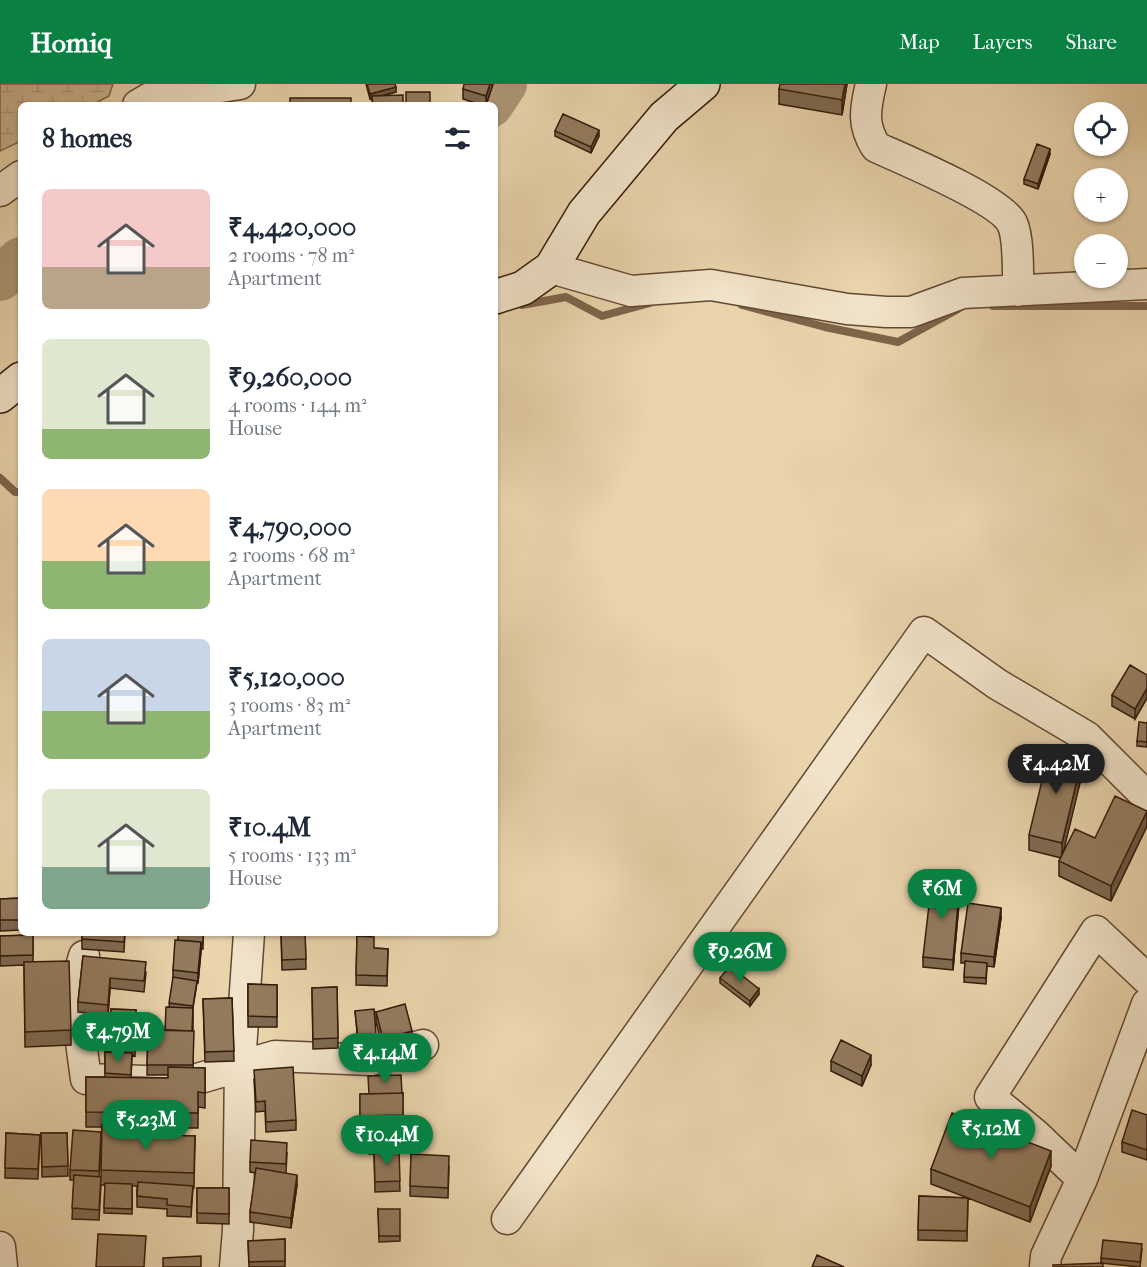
<!DOCTYPE html>
<meta charset="utf-8">
<style>
:root{--surface:#fff;--page:#f6f6f7;--text:#1f2937;--muted:#747a83;--accent:#0b8043}
body{margin:0;font-family:"IM FELL French Canon",serif;background:var(--page);color:var(--text);height:100vh;display:flex;flex-direction:column;font-size:22px;white-space:nowrap}
*{box-sizing:border-box;margin:0}
p{font-size:20px;color:var(--muted)}
.icon{flex:none;width:33px;height:33px;fill:none;stroke:currentColor;stroke-width:2;stroke-linecap:round;stroke-linejoin:round}
.map{position:relative;flex:1;overflow:hidden}
.panel{position:absolute;left:18px;top:18px;width:480px;height:834px;display:flex;flex-direction:column;background:var(--surface);border-radius:9px;box-shadow:0 2px 4px #0004}
.panel>*{flex:none}
.tools{position:absolute;left:1074px;top:18px;display:grid;gap:12px}
.tools a{display:grid;place-items:center;width:54px;height:54px;border-radius:50%;background:var(--surface);box-shadow:0 2px 4px #0004;font-size:30px}
.price{position:absolute;translate:-50% -51px;padding:0 14px;border-radius:21px;background:var(--accent);color:#fff;font-size:20px;line-height:39px;filter:drop-shadow(0 2px 3px #0008)}
.price::after{content:'';position:absolute;left:50%;top:36px;width:18px;height:14px;margin-left:-9px;background:inherit;clip-path:polygon(0 0,100% 0,50% 100%)}
.price.on{background:#222;color:#fff}
ul{padding:0;list-style:none}
li{display:flex;align-items:center;gap:18px;height:150px;padding:0 24px}
li span{display:grid;place-items:center;flex:none;width:168px;height:120px;border-radius:9px;color:#555}
li>.icon{margin-inline-start:auto}
span .icon{width:72px;height:72px;fill:#fffc;stroke-width:1}
li b{font-size:26px}
h2{display:flex;justify-content:space-between;align-items:center;height:72px;padding:0 24px;font-size:26px}
header{display:flex;align-items:center;gap:36px;box-sizing:border-box;height:84px;padding:0 30px;background:var(--accent);color:#fff}
header strong{font-size:28px}
nav{display:flex;gap:33px;margin-inline-start:auto;font-size:21px}
.map>svg:first-child{display:block}
.wetland{fill:url(#wetland-marsh);stroke:#80674c;stroke-width:1.5}
.lines{fill:none;stroke-linecap:round;stroke-linejoin:round}
.stream{stroke:#7c644a;stroke-width:8}
.river{stroke:#ac9575;stroke-width:46}
.street-casing{stroke:#624832;stroke-width:33}
.secondary-casing{stroke:#351a09;stroke-width:36}
.street{stroke:#f1e3c9;stroke-width:30}
.secondary{stroke:#f1e3c9;stroke-width:33}
.wall{fill:#7e6a51;stroke:#351a09;stroke-width:1.5}
.shaded-wall{fill:#675642;stroke:#351a09;stroke-width:1.5}
.building{fill:#937b5e;stroke:#351a09;stroke-width:1.5}
</style>
<header>
<strong>Homiq</strong>
<nav><a>Map</a><a>Layers</a><a>Share</a></nav>
</header>
<div class="map">
<svg width="1147" height="1183" viewBox="0 0 1147 1183">
<defs>
<pattern id="wetland-marsh" width="20" height="14" patternUnits="userSpaceOnUse" patternTransform="scale(1.5)"><rect width="20" height="14" fill="#cab490"/><path d="M1 5h8M5 5V1M11 12h8M15 12V8" fill="none" stroke="#ae9a7b"/></pattern>
</defs>
<rect width="100%" height="100%" fill="#e9d4ac"/>
<filter id="stains"><feTurbulence type="fractalNoise" baseFrequency=".00333" numOctaves="4"/><feColorMatrix values="0 0 0 0 .2 0 0 0 0 .09 0 0 0 0 .02 0 0 0 .5 -.17"/></filter>
<radialGradient id="worn" r=".72"><stop offset=".6" stop-color="#630" stop-opacity="0"/><stop offset="1" stop-color="#630" stop-opacity=".3"/></radialGradient>
<path class="wetland" d="M0,0H113L109,12L92,21H21V57L0,67Z"/>
<g class="lines">
<path class="stream" d="M522,221L566,213L602,232L650,219
M742,221L825,243L898,258L958,225
M993,222H1147
M0,394L15,408H21"/>
<path class="river" d="M490,21L504,0
M0,194L21,176"/>
<g class="street-casing">
<path id="street" d="M871,0C865,25 862,41 876,63C905,76 999,115 1012,139C1019,153 1018,191 1018,207
M138,21L150,14L240,0
M0,107L21,92
M551,184L631,207L711,201L847,225L886,228H911L963,209L1147,200
M84,872L74,907L86,995L145,997L197,995L275,972L371,976L423,961
M1147,895L1096,847L990,1013L1036,1051L1082,1095L1147,920
M507,1135L924,548L997,600L1087,653L1147,713
M0,1163L2,1183
M235,1183L238,1146L240,980L249,849
M1045,1183L1046,1172L1082,1095"/>
</g>
<g class="secondary-casing">
<path id="secondary" d="M495,213L523,204L551,184L584,129L664,33L703,0
M0,312L21,295"/>
</g>
<use href="#street" class="street"/>
<use href="#secondary" class="secondary"/>
</g>
<path class="wall" d="M366,0H395L396,8L383,12L403,21H372V15H370Z
M493,0L486,21H482L463,15V5Z
M847,0L842,31L779,20V5Z
M555,47L599,52L591,69L555,52Z
M1050,70L1038,105L1024,100V95Z
M1147,591V614L1135,635L1112,622V611Z
M1147,639V663L1137,662V657Z
M1083,686L1062,771L1095,754L1147,742L1111,817L1059,792V777L1061,774L1029,766V751Z
M960,808L953,886L923,883V873Z
M21,814V846L0,847V815Z
M1001,834L994,883L987,882L986,900L964,898L965,879H961V869Z
M82,849H125L124,868L82,865Z
M203,849V865H201L198,899H197L193,924V984H205V1024L198,1023V1044H131V1050L195,1052L194,1104H193L191,1133L167,1132V1125L137,1123V1102H132V1130L104,1129L105,1101H101L99,1136L72,1135L74,1096H70V1086L101,1058L99,1093H101L102,1043H86V993H105V968H110L111,925L136,926L135,972L132,971L131,993L168,994V991H147L148,946H165L169,923L173,896V886L178,856Z
M281,849H305L306,885L282,886Z
M33,851V878L71,946V961L25,963L24,881L0,882V852Z
M357,852L374,864L388,865L387,902L356,901Z
M83,872L146,888L144,908L110,904L108,931L78,928V918Z
M720,894L759,910L750,922L720,899Z
M248,900L277,901V943H248Z
M337,903L338,964L313,965L312,904Z
M232,914L234,977L205,978L203,915Z
M355,927L377,962V967L359,969Z
M376,928L412,957L383,965L376,938Z
M831,977L871,981L862,1002L831,987Z
M254,996L296,1036V1046L266,1048L265,1027L256,1028Z
M403,1009V1041L360,1042V1010Z
M1147,1031V1076L1122,1068V1058Z
M397,1043L400,1107L375,1108L374,1070H369L368,1044Z
M6,1049L40,1051L38,1095L5,1094Z
M41,1049H67L68,1092L42,1093Z
M287,1069L286,1089L297,1101L291,1144L250,1138V1128L256,1089L250,1088V1078Z
M411,1070L449,1082L448,1114L410,1112Z
M1051,1082L1030,1138L968,1114L967,1157L918,1156L919,1112L968,1114L931,1100V1085Z
M197,1104H229V1140L197,1139Z
M378,1125L400,1152V1157L379,1158Z
M285,1155V1183H249L248,1157Z
M1142,1165L1140,1183L1101,1179V1174Z"/>
<path class="shaded-wall" d="M490,0H493L486,21V12Z
M845,0H847L842,31V16Z
M396,3V8L370,15V10Z
M599,46V52L591,69V63Z
M1050,65V70L1038,105V100Z
M1147,604V614L1135,635V625Z
M1083,671V686L1062,774V759Z
M1147,727V742L1111,817V802Z
M960,798V808L953,886V876Z
M1001,824V834L994,883V873Z
M201,858V868L198,899V889Z
M110,894V904L108,931V921Z
M759,905V910L750,922V917Z
M412,947V957L383,965V955Z
M871,971V981L862,1002V992Z
M1051,1067V1082L1030,1138V1123Z
M297,1091V1101L291,1144V1134Z"/>
<path class="building" d="M367,0H395L396,3L370,10Z
M464,0H490L486,12L463,5Z
M780,0H845L842,16L779,5Z
M406,8H430V21H406Z
M403,11V21H373L372,12Z
M290,14H351V21H290Z
M563,30L599,46L591,63L555,47Z
M1037,60L1050,65L1038,100L1024,95Z
M1130,581L1147,591V604L1135,625L1112,611Z
M1139,638L1147,639V658L1137,657Z
M1050,663L1083,671L1062,759L1029,751Z
M1115,712L1147,727L1111,802L1059,777L1075,745L1095,754Z
M932,795L960,798L953,876L923,873Z
M21,814V836H0V815Z
M968,819L1001,824L994,873L961,869Z
M82,849H125L124,858L82,855Z
M178,849H203V860H201V858L178,856Z
M281,849H305L306,875L282,876Z
M33,851V871L0,872V852Z
M357,852L374,853V864L388,865L387,892L356,891Z
M175,856L201,858L198,889L173,886Z
M83,872L146,878L144,897L110,894L108,921L78,918Z
M69,877L71,946L25,948L24,878Z
M965,877L987,879L986,894L964,893Z
M730,882L759,905L750,917L720,894Z
M173,893L197,897L193,922L169,919Z
M248,900L277,901V933L248,932Z
M337,903L338,954L313,955L312,904Z
M232,914L234,967L205,968L203,915Z
M405,920L412,947L383,955L376,928Z
M166,923L193,924L192,947L165,946Z
M111,925L136,926L135,961L110,960Z
M374,925L377,962L359,964L355,927Z
M148,946L194,947L193,981H147Z
M841,956L871,971L862,992L831,977Z
M105,968L132,969L131,991L105,989Z
M168,983L205,984V1009L198,1008V1029L86,1028V993L168,994Z
M293,983L296,1036L266,1038L265,1017L256,1018L254,986Z
M401,991L402,1009L369,1010L368,992Z
M403,1009V1031L360,1032V1010Z
M1132,1026L1147,1031V1066L1122,1058Z
M952,1029L1051,1067L1030,1123L931,1085Z
M102,1040L131,1041L130,1050L195,1052L194,1089L101,1086Z
M397,1043V1063L369,1065L368,1044Z
M73,1046L101,1048L99,1087L70,1086Z
M6,1049L40,1051L38,1085L5,1084Z
M41,1049H67L68,1082L42,1083Z
M251,1056L287,1059L286,1080L250,1078Z
M399,1066L400,1097L375,1098L374,1067Z
M411,1070L449,1072L448,1104L410,1102Z
M256,1084L297,1091L291,1134L250,1128Z
M74,1091L101,1093L99,1126L72,1124Z
M138,1098L193,1102L191,1123L167,1121V1115L137,1112Z
M105,1099L132,1100V1125L104,1124Z
M197,1104H229V1130L197,1129Z
M919,1112L968,1114L967,1147L918,1146Z
M378,1125H400V1152H379Z
M98,1150L146,1152L144,1183H96Z
M285,1155V1177L249,1178L248,1157Z
M1103,1156L1142,1160L1140,1178L1101,1174Z
M817,1171L844,1183H812Z
M201,1172V1183H163V1174Z
M1103,1179V1183H1053V1181Z"/>
<rect width="100%" height="100%" filter="url(#stains)"/>
<rect width="100%" height="100%" fill="url(#worn)"/>
</svg>
<div class="tools">
<a><svg class="icon" aria-label="locate" viewBox="0 0 24 24"><circle cx="12" cy="12" r="6"/><path d="M12 2v4M12 18v4M2 12h4M18 12h4"/></svg></a>
<a>+</a>
<a>−</a>
</div>
<b class="price on" style="left:1056px;top:711px">₹4.42M</b>
<b class="price" style="left:942px;top:836px">₹6M</b>
<b class="price" style="left:740px;top:899px">₹9.26M</b>
<b class="price" style="left:118px;top:979px">₹4.79M</b>
<b class="price" style="left:385px;top:1000px">₹4.14M</b>
<b class="price" style="left:146px;top:1067px">₹5.23M</b>
<b class="price" style="left:991px;top:1076px">₹5.12M</b>
<b class="price" style="left:387px;top:1082px">₹10.4M</b>
<section class="panel">
<h2>8 homes<svg class="icon" aria-label="filters" viewBox="0 0 24 24"><path d="M4 7h16M4 17h16"/><circle cx="9" cy="7" r="2"/><circle cx="15" cy="17" r="2"/></svg></h2>
<ul>
<li><span style="background:linear-gradient(#f6c9c9 65%,#b9a48a 0)"><svg class="icon" aria-label="home" viewBox="0 0 24 24"><path d="M3 11l9-7 9 7M6 9v11h12V9"/></svg></span><div><b>₹4,420,000</b><p>2 rooms · 78 m²</p><p>Apartment</p></div></li>
<li><span style="background:linear-gradient(#dfe7d0 75%,#8fb573 0)"><svg class="icon" aria-label="home" viewBox="0 0 24 24"><path d="M3 11l9-7 9 7M6 9v11h12V9"/></svg></span><div><b>₹9,260,000</b><p>4 rooms · 144 m²</p><p>House</p></div></li>
<li><span style="background:linear-gradient(#ffd9b3 60%,#8fb573 0)"><svg class="icon" aria-label="home" viewBox="0 0 24 24"><path d="M3 11l9-7 9 7M6 9v11h12V9"/></svg></span><div><b>₹4,790,000</b><p>2 rooms · 68 m²</p><p>Apartment</p></div></li>
<li><span style="background:linear-gradient(#c9d6e8 60%,#8fb573 0)"><svg class="icon" aria-label="home" viewBox="0 0 24 24"><path d="M3 11l9-7 9 7M6 9v11h12V9"/></svg></span><div><b>₹5,120,000</b><p>3 rooms · 83 m²</p><p>Apartment</p></div></li>
<li><span style="background:linear-gradient(#dfe7d0 65%,#7fa58c 0)"><svg class="icon" aria-label="home" viewBox="0 0 24 24"><path d="M3 11l9-7 9 7M6 9v11h12V9"/></svg></span><div><b>₹10.4M</b><p>5 rooms · 133 m²</p><p>House</p></div></li>
</ul>
</section>
</div>
